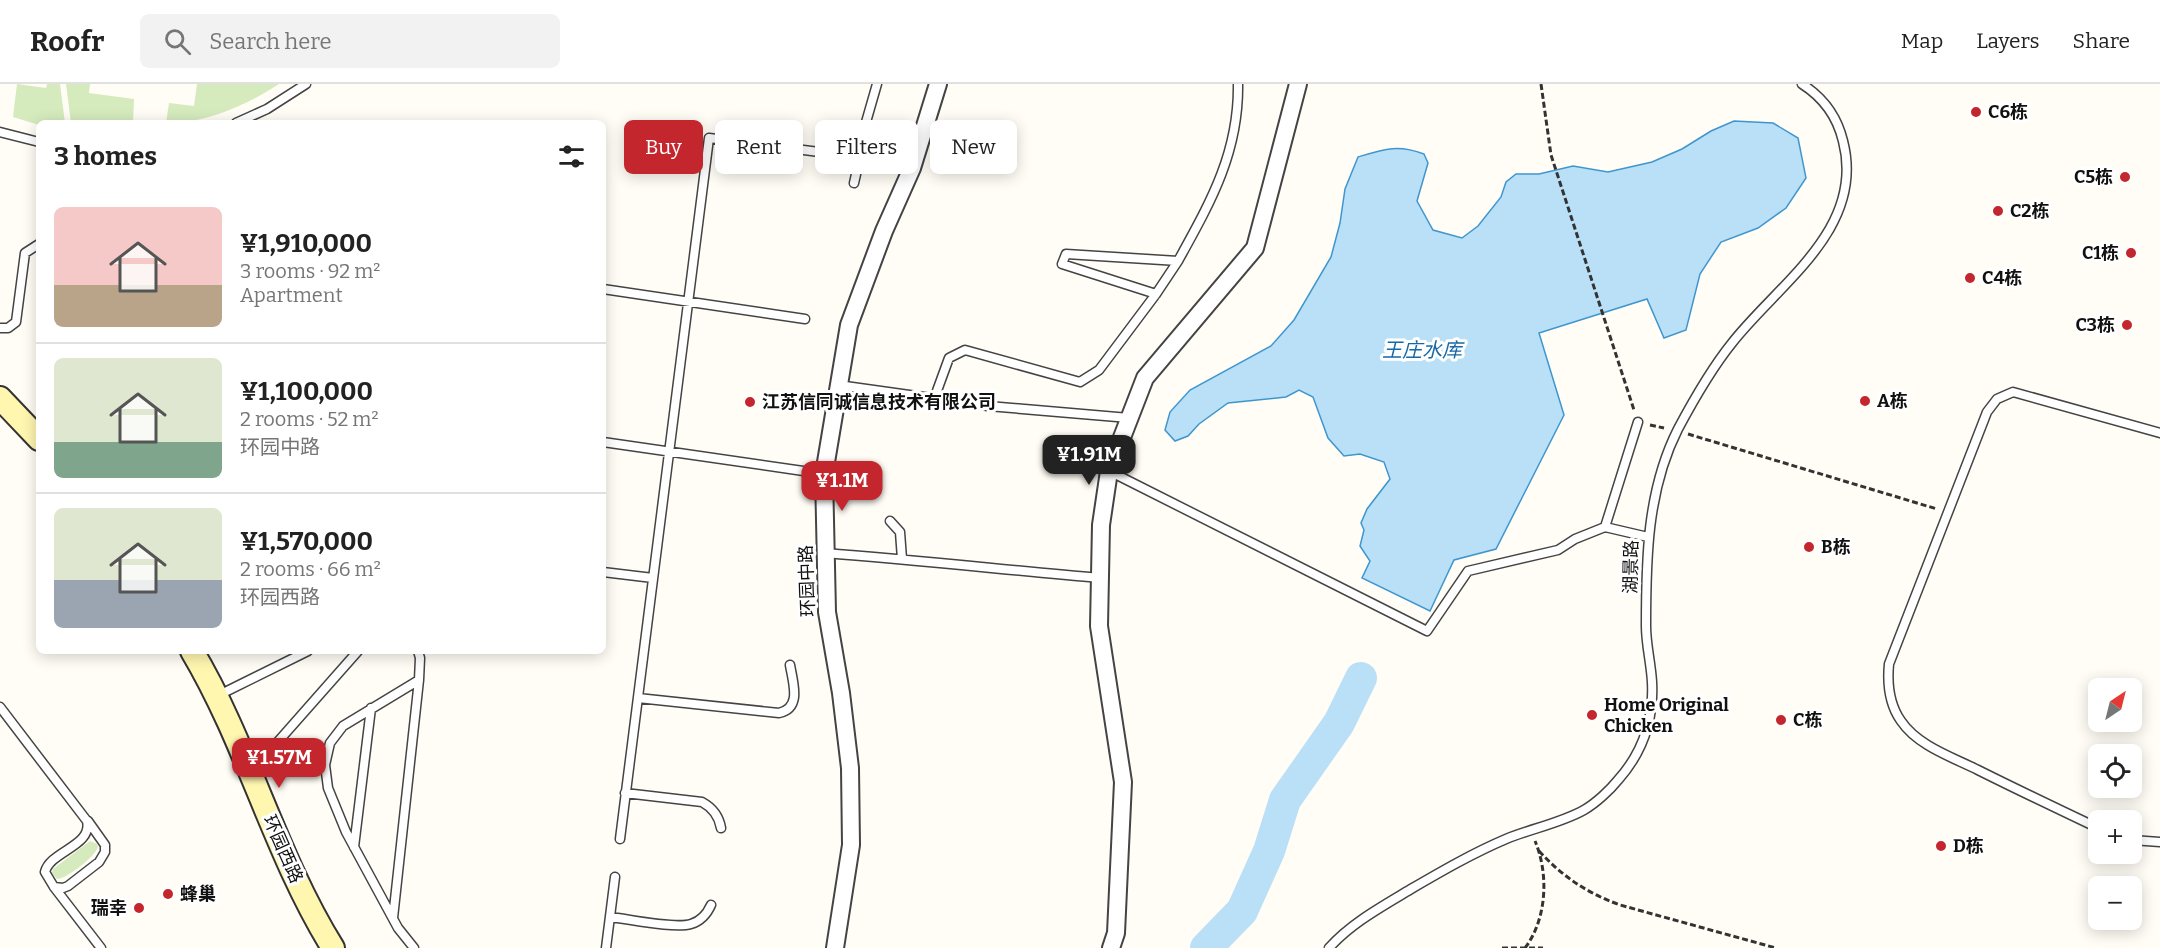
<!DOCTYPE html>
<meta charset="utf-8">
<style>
:root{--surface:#fff;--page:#f2f2f2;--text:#222;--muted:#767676;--line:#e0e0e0;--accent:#c4262e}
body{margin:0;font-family:Bitter,"Noto Sans SC",serif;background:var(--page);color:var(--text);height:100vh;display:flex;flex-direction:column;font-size:22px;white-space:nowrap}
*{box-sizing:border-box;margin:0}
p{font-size:20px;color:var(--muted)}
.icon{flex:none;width:33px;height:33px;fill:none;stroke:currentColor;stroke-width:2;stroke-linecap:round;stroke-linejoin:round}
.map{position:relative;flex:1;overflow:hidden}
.drawer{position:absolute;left:36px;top:36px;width:570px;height:534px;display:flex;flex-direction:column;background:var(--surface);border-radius:9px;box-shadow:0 3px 15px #0003}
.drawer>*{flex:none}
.top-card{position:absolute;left:624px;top:36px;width:570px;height:54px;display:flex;gap:12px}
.needle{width:39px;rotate:35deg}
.fabs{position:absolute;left:2088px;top:594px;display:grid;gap:12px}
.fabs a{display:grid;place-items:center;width:54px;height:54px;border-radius:9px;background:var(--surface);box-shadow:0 3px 15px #0003;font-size:30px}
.price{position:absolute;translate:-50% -51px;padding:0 14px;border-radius:12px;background:var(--accent);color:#fff;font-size:20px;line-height:39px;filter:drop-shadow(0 2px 3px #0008)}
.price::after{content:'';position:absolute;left:50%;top:36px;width:18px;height:14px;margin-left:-9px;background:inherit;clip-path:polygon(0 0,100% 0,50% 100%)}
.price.active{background:#222;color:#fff}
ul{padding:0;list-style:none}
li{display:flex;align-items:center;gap:18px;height:150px;padding:0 18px}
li+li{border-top:2px solid var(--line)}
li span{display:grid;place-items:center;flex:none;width:168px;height:120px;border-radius:9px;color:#555}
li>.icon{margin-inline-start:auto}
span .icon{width:72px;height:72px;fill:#fffc;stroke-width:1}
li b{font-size:26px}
h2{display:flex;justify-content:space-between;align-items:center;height:72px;padding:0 18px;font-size:26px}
.pill{padding:0 21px;border-radius:9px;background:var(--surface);box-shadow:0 3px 15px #0003;font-size:21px;line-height:54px}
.pill.active{background:var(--accent);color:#fff}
header{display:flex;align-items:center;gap:36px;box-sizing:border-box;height:84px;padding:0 30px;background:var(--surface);border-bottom:2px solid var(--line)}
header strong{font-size:28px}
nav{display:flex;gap:33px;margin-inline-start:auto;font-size:21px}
.search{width:420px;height:54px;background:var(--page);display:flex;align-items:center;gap:15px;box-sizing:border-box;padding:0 21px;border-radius:9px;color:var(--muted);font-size:22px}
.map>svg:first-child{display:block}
.green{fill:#d5ebbd}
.water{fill:#b9e0f7;stroke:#3f96cf;stroke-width:1.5}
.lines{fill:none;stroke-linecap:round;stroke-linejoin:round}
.river{stroke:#b9e0f7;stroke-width:32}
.lane-casing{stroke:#444;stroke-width:11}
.street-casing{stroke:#444;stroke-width:20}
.secondary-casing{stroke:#333;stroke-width:26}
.path{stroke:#333;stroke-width:3;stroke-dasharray:6 3;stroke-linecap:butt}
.lane{stroke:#fff;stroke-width:8}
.street{stroke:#fff;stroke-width:16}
.secondary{stroke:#fff6b0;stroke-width:22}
.poi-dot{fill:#c4262e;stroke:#fff;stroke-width:2}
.labels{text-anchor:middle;stroke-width:6;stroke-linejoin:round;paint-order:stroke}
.poi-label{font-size:18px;font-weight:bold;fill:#111;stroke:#fff;text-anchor:start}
.street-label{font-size:18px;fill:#111;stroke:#fff}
.water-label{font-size:20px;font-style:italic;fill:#1768a6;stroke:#fff}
</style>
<header>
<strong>Roofr</strong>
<div class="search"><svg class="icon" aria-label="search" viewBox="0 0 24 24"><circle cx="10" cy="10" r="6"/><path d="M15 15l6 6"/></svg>Search here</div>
<nav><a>Map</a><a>Layers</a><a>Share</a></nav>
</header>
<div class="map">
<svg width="2160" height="864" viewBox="0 0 2160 864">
<rect width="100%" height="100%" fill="#fffdf5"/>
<path class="green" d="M17,0L46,4L47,0H60L65,39H39V41L13,33Z
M66,0H90L89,9L134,15L133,39H71Z
M197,0H279C247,21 206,39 166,39L169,19L194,22Z
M90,757L97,760L98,763C95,773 66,795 57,795L52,789L53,785Z"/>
<path class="water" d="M1734,37L1773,39L1798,54L1806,94L1786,124L1758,144L1721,158L1700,190L1686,246L1664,254L1647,215L1539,249L1564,331L1496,465L1454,476L1430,527L1362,494L1370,477L1360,462L1364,446L1361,439L1367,425L1390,395L1384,378L1360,370L1344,372L1328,354L1313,313L1299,306L1286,313L1228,319L1199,340L1188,352L1175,357L1165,346L1170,328L1190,306L1271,262L1294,236L1331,173L1340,139L1345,105L1358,73C1384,65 1398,60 1424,70L1428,79L1417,117L1433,146L1462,154L1478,142L1501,113L1506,98L1516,90H1539L1573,82L1608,88L1652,78L1682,65L1711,47Z"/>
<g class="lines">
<path class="river" d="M1206,864L1242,827L1269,767L1285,716L1339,639L1361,594"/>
<g class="lane-casing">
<path id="lane" d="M236,39L267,25L306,0
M0,48L39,58
M851,72L857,86L854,99
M1178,177C1210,119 1239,69 1238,0
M603,205L805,235
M0,244H8L16,238L25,169L39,160
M838,301L988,322L1129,334
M934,315L949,274L965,266L1080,298L1099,286L1156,210L1178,177L1066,170L1062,180L1156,210
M603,358L824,390
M1109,387L1427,547L1468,487L1558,466L1575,455L1605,443L1638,338
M890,437L900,448L902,475
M1605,443L1648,453
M825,469C917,476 1008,486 1100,494
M603,488L653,494
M217,612L308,567
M638,614L779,629C802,624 793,599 790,581
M0,623L87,737C93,762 50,767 45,788L54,803L101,864
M252,687L358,567
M625,709L702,718C713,724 719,732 721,744
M2098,744C2058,725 2018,706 1978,686C1952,673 1918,662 1901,637C1889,620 1887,601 1889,580L1987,328L1997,315L2013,308L2160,349
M620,755L709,54L851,72L860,59L877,0
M2132,756L2160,758
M354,763L371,624
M54,803L63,804L68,802L99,778L105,768V761L88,737
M610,833C629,835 674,845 691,840C701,837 707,830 711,821
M393,834L419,596
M414,864L398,844L346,748L328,704L325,681L330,659L343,642L419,596L420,574L418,567
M606,864L615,793
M1329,864C1351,839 1383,822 1411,805C1442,787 1473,769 1506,755C1530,745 1561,739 1584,726C1596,719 1610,706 1618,696C1643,668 1654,635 1652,598C1651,579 1646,561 1646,542C1646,475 1647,406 1678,345C1694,315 1711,285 1732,259C1778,200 1866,145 1843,57C1837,32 1824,14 1802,0"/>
</g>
<g class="street-casing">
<path id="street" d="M835,864L851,761L850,684L841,609L827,528L824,390L849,241L884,147L912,84L938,0
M1111,864L1116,849L1123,698L1099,542L1101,441L1109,387L1145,294L1255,164L1298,0"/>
</g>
<g class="secondary-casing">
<path id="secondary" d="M0,314L39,355
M192,567C248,661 275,771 333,864"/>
</g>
<path class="path" d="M1541,0L1551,71L1634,326
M1650,341L1664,344
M1688,350L1937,425
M1539,767C1563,793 1587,809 1620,821L1776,864
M1502,864H1543
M1525,864C1547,835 1549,790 1535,757"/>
<use href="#lane" class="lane"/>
<use href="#street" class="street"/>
<use href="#secondary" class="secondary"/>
</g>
<g class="poi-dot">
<circle cx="1976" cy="28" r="6"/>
<circle cx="2125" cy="93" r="6"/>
<circle cx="1998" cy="127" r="6"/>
<circle cx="2131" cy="169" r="6"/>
<circle cx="1970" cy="194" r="6"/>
<circle cx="2127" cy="241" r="6"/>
<circle cx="1865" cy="317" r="6"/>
<circle cx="750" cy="318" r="6"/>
<circle cx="1809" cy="463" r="6"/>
<circle cx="1592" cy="631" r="6"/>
<circle cx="1781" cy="636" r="6"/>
<circle cx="1941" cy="762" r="6"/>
<circle cx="168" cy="810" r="6"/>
<circle cx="139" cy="824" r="6"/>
</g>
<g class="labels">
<g class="poi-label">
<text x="1988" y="34">C6栋</text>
<text x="2113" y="99" text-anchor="end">C5栋</text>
<text x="2010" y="133">C2栋</text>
<text x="2119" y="175" text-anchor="end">C1栋</text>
<text x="1982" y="200">C4栋</text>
<text x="2115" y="247" text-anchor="end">C3栋</text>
<text x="1877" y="323">A栋</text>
<text x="762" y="324">江苏信同诚信息技术有限公司</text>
<text x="1821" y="469">B栋</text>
<text x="1604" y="627">Home Original<tspan x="1604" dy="21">Chicken</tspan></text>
<text x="1793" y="642">C栋</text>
<text x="1953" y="768">D栋</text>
<text x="180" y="816">蜂巢</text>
<text x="127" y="830" text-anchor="end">瑞幸</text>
</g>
<g class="street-label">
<text transform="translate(1631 483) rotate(-89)" y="6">湖景路</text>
<text transform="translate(807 497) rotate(-92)" y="6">环园中路</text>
<text transform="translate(283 765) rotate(66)" y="6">环园西路</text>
</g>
<g class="water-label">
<text x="1422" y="273">王庄水库</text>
</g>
</g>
</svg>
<div class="fabs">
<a><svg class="needle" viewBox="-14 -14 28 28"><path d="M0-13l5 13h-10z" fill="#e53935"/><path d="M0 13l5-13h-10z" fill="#767676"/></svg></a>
<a><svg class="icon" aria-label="locate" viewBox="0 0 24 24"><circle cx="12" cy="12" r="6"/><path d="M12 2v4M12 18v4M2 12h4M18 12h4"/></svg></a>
<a>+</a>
<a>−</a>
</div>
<b class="price active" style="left:1089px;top:402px">¥1.91M</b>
<b class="price" style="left:842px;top:428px">¥1.1M</b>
<b class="price" style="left:279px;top:705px">¥1.57M</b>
<div class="top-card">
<a class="pill active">Buy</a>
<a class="pill">Rent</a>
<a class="pill">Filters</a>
<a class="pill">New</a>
</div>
<section class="drawer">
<h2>3 homes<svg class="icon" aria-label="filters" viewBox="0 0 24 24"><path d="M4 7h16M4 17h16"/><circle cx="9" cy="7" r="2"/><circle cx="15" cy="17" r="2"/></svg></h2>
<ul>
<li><span style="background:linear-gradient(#f6c9c9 65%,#b9a48a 0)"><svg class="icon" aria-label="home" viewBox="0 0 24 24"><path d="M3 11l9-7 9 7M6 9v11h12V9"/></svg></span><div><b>¥1,910,000</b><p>3 rooms · 92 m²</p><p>Apartment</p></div></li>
<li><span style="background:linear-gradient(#dfe7d0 70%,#7fa58c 0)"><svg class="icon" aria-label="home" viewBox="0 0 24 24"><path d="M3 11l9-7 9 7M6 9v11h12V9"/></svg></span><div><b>¥1,100,000</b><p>2 rooms · 52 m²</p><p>环园中路</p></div></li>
<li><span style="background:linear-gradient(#dfe7d0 60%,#9aa5b1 0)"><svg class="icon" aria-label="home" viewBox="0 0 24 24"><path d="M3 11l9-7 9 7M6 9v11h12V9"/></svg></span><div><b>¥1,570,000</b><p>2 rooms · 66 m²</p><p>环园西路</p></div></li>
</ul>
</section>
</div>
